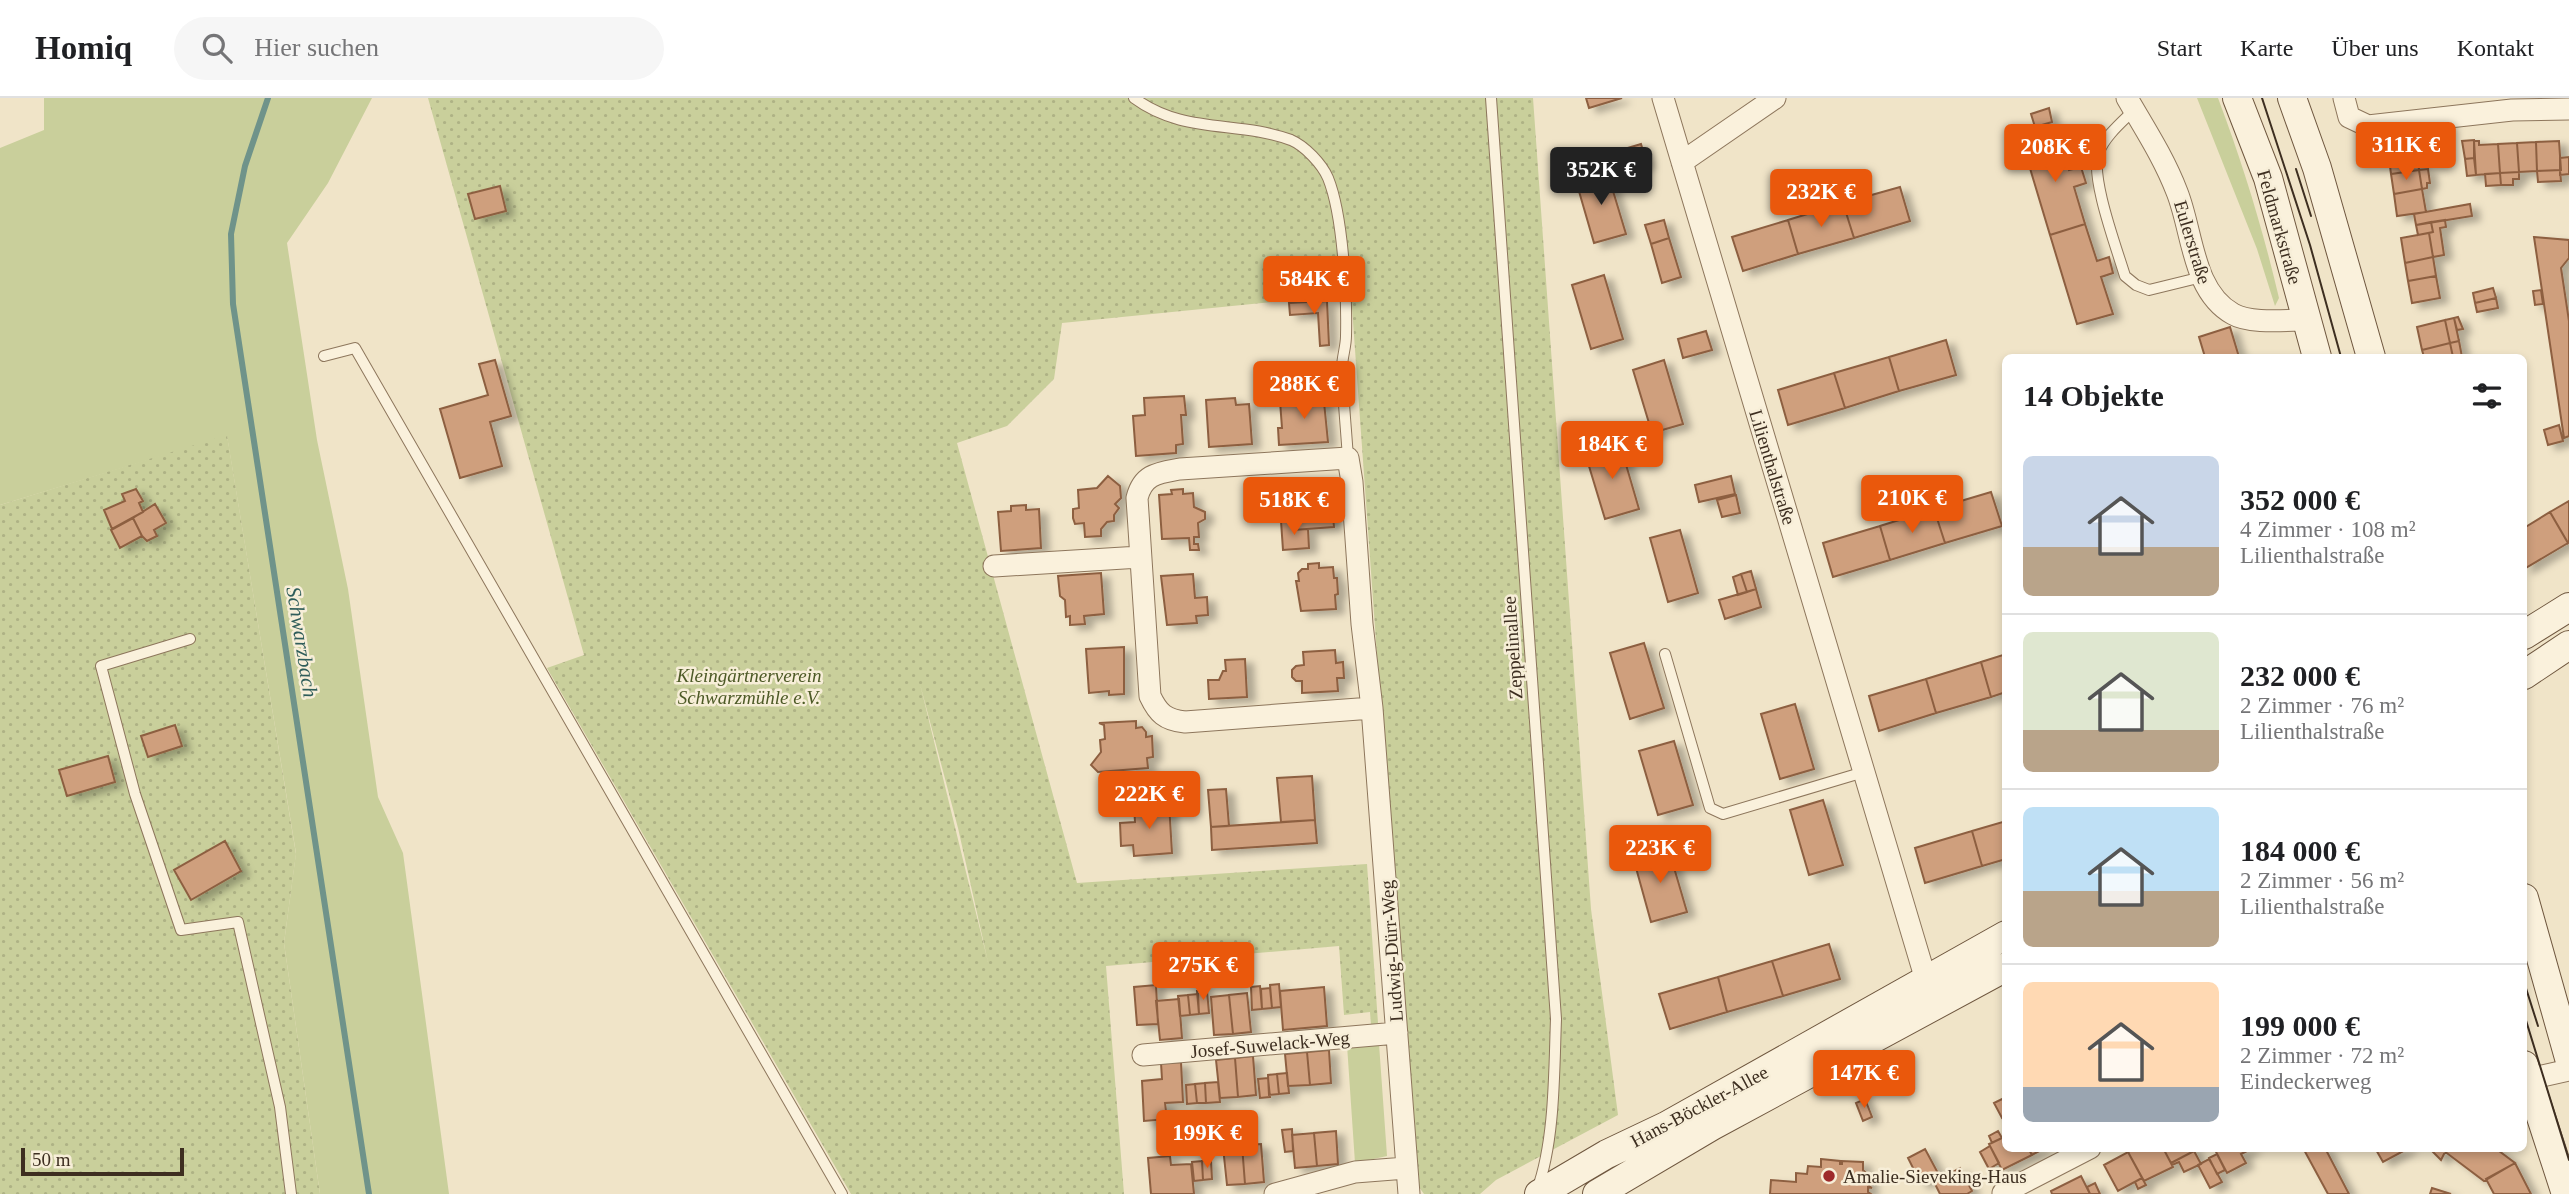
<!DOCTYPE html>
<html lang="de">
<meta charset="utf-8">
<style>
:root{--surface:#fff;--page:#f6f6f6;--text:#202124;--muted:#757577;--line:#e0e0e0;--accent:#ea580c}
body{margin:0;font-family:Georgia,serif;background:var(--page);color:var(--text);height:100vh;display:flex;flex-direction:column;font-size:26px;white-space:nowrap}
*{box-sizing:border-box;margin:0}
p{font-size:23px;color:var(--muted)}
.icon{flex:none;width:38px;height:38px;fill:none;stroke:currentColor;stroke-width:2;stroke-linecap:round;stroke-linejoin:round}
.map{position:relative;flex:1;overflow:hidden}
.details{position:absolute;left:2002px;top:256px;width:525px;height:798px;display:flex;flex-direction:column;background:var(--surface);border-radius:10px;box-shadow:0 4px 10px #0003}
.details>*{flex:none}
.scale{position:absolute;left:21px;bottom:18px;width:163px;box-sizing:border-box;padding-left:7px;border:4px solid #3d2e20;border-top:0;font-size:19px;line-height:24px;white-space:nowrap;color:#3d2e20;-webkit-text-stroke:5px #f7eed8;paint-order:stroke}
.price{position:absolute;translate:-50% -60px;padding:0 16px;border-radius:7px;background:var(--accent);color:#fff;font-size:23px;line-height:46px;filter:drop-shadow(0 2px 4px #0008)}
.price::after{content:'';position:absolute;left:50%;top:42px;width:21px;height:16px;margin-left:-10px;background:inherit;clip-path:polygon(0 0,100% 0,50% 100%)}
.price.selected{background:#222;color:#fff}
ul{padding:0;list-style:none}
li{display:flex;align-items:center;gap:21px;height:175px;padding:0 21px}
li+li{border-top:2px solid var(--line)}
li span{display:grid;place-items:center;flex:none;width:196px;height:140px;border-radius:10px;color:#555}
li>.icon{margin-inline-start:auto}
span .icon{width:84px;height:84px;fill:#fffc;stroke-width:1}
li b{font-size:30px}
h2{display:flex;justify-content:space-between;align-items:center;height:84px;padding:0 21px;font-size:30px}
header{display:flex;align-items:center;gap:42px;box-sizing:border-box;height:98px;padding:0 35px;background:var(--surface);border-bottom:2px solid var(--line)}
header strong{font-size:33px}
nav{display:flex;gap:38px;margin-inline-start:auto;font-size:24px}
.search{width:490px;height:63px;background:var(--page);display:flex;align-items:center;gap:18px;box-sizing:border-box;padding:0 24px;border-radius:38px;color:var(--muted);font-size:26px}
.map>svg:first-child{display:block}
.grass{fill:#c9cf9b}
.park{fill:url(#park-dots);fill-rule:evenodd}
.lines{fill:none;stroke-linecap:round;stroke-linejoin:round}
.stream{stroke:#6f938a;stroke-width:6}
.building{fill:#cf9f7d;stroke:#8d5f41;stroke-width:2;filter:url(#shadow)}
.lane-casing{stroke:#8d765c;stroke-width:12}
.street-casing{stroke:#8d765c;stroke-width:23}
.secondary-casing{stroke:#6f573f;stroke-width:30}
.lane{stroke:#faf1dc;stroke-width:10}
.street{stroke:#faf1dc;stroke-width:21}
.secondary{stroke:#faf1dc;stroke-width:28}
.tram{stroke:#3d2e20;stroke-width:2}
.poi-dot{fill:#9e2a2b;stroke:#f7eed8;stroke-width:2.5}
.labels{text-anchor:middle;stroke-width:5;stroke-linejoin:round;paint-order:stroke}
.street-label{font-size:19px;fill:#3d2e20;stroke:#f7eed8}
.park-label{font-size:19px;font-style:italic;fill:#4d5a26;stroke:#f7eed8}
.poi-label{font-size:19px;fill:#3d2e20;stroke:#f7eed8;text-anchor:start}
.water-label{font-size:21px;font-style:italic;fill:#2f5d5a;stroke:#f7eed8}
</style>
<header>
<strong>Homiq</strong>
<div class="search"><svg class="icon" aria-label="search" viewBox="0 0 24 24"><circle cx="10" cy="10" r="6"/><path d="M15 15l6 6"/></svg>Hier suchen</div>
<nav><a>Start</a><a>Karte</a><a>Über uns</a><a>Kontakt</a></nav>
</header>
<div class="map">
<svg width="2569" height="1096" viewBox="0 0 2569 1096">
<defs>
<pattern id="park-dots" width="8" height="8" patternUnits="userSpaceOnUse" patternTransform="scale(1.75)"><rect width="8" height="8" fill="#c9cf9b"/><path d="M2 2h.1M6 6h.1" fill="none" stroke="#aeb285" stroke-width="1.8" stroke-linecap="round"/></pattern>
<filter id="shadow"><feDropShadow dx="8" dy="4.5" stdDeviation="3.5" flood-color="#0004"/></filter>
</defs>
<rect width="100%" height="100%" fill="#f0e4c8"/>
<path class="grass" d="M44,0H372L328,85L287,145L317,342L348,491L378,699L403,755L449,1096H320L284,845L296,755L227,338L0,407V50L44,32Z
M2197,0H2218C2243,66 2263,132 2279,200L2275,208L2257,151Z
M1379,946L1387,1058L1355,1065L1347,947Z"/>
<path class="park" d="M428,0H1533L1591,811L1618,1017L1496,1082L1480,1096H1424L1419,1089L1414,1071L1351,196L1062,225L1054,281L1007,328L957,345L1077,785L1367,766L1378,925L1371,927L1370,914L1344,917L1339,848L1106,868L1124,1096H851L547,570L584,557ZM920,586L958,730L988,864Z
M227,337L296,756L284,845L320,1096H0V407Z"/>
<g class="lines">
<path class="stream" d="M268,0L245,68L231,136L233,206L369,1096"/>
</g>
<path class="building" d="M1586,0H1622L1589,10Z
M2049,10L2052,24L2035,29L2031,16Z
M2058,37L2069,72L2081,69L2086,85L2074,89L2085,126L2050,137L2023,47Z
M2474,42V60L2465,61L2462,43Z
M2474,43H2479V47L2498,46L2500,75L2476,77Z
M2559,43L2561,72L2537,73L2536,44Z
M2536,44L2537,73L2519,74L2517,45Z
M2517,45L2519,74L2500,75L2498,46Z
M1641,46L1647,66L1628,72L1621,52Z
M2416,49L2419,72L2391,76L2388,53Z
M2569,59V76L2560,77V60Z
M2474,60L2476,77L2467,78L2465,61Z
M2428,71L2430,85H2427V90L2422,91L2419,72Z
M2419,72L2422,91L2394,96L2391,76Z
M2560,72L2561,83L2538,84L2537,73Z
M1607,73L1626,136L1594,145L1576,83Z
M2519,74V81H2513V87H2501L2500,75Z
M2500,75L2501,87L2486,88L2485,76Z
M500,88L506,113L475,121L468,96Z
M1900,89L1910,123L1854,140L1843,105Z
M2422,91L2426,114L2397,118L2394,96Z
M1843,105L1854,140L1798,156L1788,122Z
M2470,106L2472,118L2416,127L2414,116Z
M1664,122L1669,140L1651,146L1645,127Z
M1788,122L1798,156L1743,173L1732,139Z
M2445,122L2446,129L2440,130L2444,157L2433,159L2429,135L2433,134L2431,124Z
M2431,124L2433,134L2418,137L2416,127Z
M2085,126L2097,163L2109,159L2113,175L2101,179L2113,216L2077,226L2050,137Z
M2429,135L2433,159L2405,165L2401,140Z
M2534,139L2569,142V160L2561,170L2569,223V338L2564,340Z
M1669,140L1681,179L1662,185L1651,146Z
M2433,159L2436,178L2408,183L2405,165Z
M1604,177L1623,241L1591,251L1572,187Z
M2436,178L2440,200L2412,205L2408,183Z
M2493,190L2496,200L2475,205L2473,195Z
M2541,192L2543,206L2535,207L2533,193Z
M2496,200L2498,210L2477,214L2475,205Z
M1327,203L1329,247L1320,248L1318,215L1290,217L1289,205Z
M2458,219L2463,231L2457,232L2454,220Z
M2454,220L2459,243L2450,245L2445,222Z
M2445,222L2450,245L2422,252L2417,229Z
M2230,229L2239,259H2205L2199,239Z
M1706,233L1712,252L1683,260L1678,241Z
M1946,242L1956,277L1899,293L1889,259Z
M2459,243L2462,259H2453L2450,245Z
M2450,245L2453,259H2424L2422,252Z
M1889,259L1899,293L1845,310L1834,275Z
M495,262L511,318L490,324L502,368L460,380L440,311L488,297L479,266Z
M1664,262L1683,326L1652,335L1633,272Z
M1834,275L1845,310L1788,327L1778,292Z
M1323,294L1328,344L1279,347L1278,330H1282L1280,303L1306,301L1305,295Z
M1184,298L1186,317H1181L1183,346L1176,347V355L1136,358L1133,318L1145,317L1144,300Z
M1235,300L1236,307L1249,306L1252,346L1209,349L1206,302Z
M2559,327L2563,343L2548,347L2544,332Z
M1620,346L1639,411L1605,421L1585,355Z
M1108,378L1120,388L1121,400L1115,406L1119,410L1114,417V423L1107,424L1101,431V438L1085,439L1084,425L1075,426L1073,420V411L1079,410L1078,392L1097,390Z
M1731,378L1735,396L1699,404L1695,387Z
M136,391L143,403L139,405L143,414L112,431L104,412L125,403L122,396Z
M1183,391V396L1193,395L1194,409L1205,414V421L1198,425L1199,439H1194V446H1198L1199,452H1190L1189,440L1162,441L1159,397L1172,396L1171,392Z
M1331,393L1330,415L1333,417L1334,429L1293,432L1290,396Z
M1991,394L2002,428L1945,445L1934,411Z
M1736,397L1740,415L1722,419L1717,402Z
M2569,403V444L2568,445L2550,414Z
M155,406L166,425L154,432L157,438L147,443L142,438L133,420Z
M1026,407V412L1039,411L1041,450L1001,453L998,414L1011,413V408Z
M1934,411L1945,445L1890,462L1880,428Z
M2550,414L2568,445L2524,471V430Z
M133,420L142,438L120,450L111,432Z
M1292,422L1293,432L1308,431L1309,450L1283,452L1281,423Z
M1880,428L1890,462L1833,479L1823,445Z
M1680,432L1698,495L1668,504L1650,440Z
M1319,465V470L1333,469L1334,480H1337L1338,496L1335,497L1336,511L1301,513L1296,483H1299L1298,475L1302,471H1308V466Z
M1751,473L1756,491L1747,494L1741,476Z
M1101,475L1104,516L1084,518L1085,526L1070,527V518L1066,519L1065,502L1060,498L1058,478Z
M1193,476L1195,500L1207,499L1208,517L1196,518L1197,525L1167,527L1161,478Z
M1741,476L1747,494L1738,497L1733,479Z
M1756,491L1761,509L1725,521L1719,502Z
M1644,545L1664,610L1630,621L1610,555Z
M1124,549V596L1109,597V593L1089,595L1086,551Z
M1335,552L1336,565L1343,564L1344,580H1337L1338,593L1302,595V583H1296L1292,579V572L1296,568L1304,567L1303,554Z
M2006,556V594L1991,599L1981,564Z
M1245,561L1247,599L1209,601L1208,582H1219L1223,573H1226L1225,562Z
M1981,564L1991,599L1936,615L1926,581Z
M1926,581L1936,615L1879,633L1869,598Z
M1795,606L1814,671L1780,681L1761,616Z
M1136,623V630L1142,629L1146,634V639L1152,638L1153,659L1147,660L1148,670L1098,674L1091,667L1101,654L1100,642L1105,641L1104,627L1099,625Z
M175,627L182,648L148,659L141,638Z
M1674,643L1693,707L1658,717L1639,653Z
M108,658L115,684L67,698L59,672Z
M1312,678L1315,722L1281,724L1277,680Z
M1226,691L1229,728L1211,729L1208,692Z
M1823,702L1843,767L1809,777L1790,712Z
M1169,705L1172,755L1134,758L1133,747L1121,748L1120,725L1135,724L1134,708Z
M1315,722L1317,745L1212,752L1211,729Z
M2006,723V761L1982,768L1972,733Z
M1972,733L1982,768L1925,785L1915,750Z
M225,743L241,773L191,802L174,772Z
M1668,749L1687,814L1651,824L1633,759Z
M1829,846L1840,881L1783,898L1772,863Z
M1772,863L1783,898L1727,914L1718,879Z
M1718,879L1727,914L1670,931L1659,896Z
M1279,886L1281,909L1272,910L1270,887Z
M1156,887L1158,926L1137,927L1134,889Z
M1260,888L1262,911L1252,912L1251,889Z
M1324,889L1327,928L1283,932L1280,893Z
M1270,890L1272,910L1262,911L1261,891Z
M1197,893H1207L1209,915L1199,916Z
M1247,895L1251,934L1233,936L1229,897Z
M1198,896L1199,916L1190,917L1188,897Z
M1188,897L1190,917L1180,918L1178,898Z
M1229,897L1233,936L1214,937L1211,899Z
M1179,901L1182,940L1160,942L1156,903Z
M1329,952L1331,985L1310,987L1307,954Z
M1307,954L1310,987L1288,988L1285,956Z
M1253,958L1256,997L1238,999L1235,960Z
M1235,960L1238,999L1220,1000L1216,962Z
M1181,964L1183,1004L1165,1005L1167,1021L1144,1023L1142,983L1162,981L1161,965Z
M1287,975L1289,995L1279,996L1277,976Z
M1277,976L1279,996L1269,997L1268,977Z
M1268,980L1270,999L1260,1000L1258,981Z
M1218,984L1220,1004L1206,1005L1205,985Z
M1205,985L1206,1005H1197L1195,986Z
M1195,986L1197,1005L1187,1006L1186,987Z
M1865,1001L1872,1019L1863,1023L1856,1005Z
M2002,1001L2006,1007V1018L2002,1020L1994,1005Z
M1292,1031L1293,1053L1285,1054L1282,1032Z
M1336,1033L1338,1066L1317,1068L1314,1035Z
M1998,1033L2002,1040L1992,1045L1989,1038Z
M1314,1035L1317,1068L1295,1070L1292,1037Z
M2006,1038V1050H2028L2032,1057L2002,1072L1989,1046Z
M1261,1046L1264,1084L1245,1086L1242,1047Z
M1242,1047L1245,1086L1227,1087L1223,1049Z
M1990,1048L1999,1065L1989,1071L1980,1054Z
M2028,1050H2045L2032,1057Z
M2136,1050H2163L2173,1069L2144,1083L2128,1054Z
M2163,1050H2193L2194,1053L2171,1065Z
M2214,1050H2253L2241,1056L2246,1065L2227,1075Z
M2303,1050H2325L2349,1096H2328Z
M2375,1050H2409L2383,1064Z
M2435,1050H2447L2441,1062L2432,1053Z
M2447,1050H2495L2515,1065L2484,1083L2444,1053Z
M1925,1051L1939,1077L1921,1086L1908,1060Z
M2194,1053L2201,1066L2184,1074L2179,1064L2172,1067L2171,1065Z
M2128,1054L2142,1080L2118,1093L2104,1067Z
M2217,1056L2225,1072L2217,1076L2209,1060Z
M1170,1058L1171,1067L1191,1066L1194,1096H1151L1148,1060Z
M1821,1061L1840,1063V1066H1842V1063L1863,1064V1072L1865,1074H1863L1862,1079H1869V1088L1872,1090L1868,1089V1094L1871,1096H1770L1771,1082L1796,1084V1075L1807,1076L1808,1068L1821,1069Z
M2209,1061L2222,1084L2210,1090L2198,1067Z
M1211,1062L1212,1081L1203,1082L1202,1063Z
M1202,1063L1203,1082L1194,1083L1192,1064Z
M2515,1065L2531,1096H2494L2486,1081Z
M1960,1070L1972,1093L1967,1096H1940L1934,1084Z
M2081,1078L2090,1096H2052L2051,1093Z
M2142,1080L2146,1087L2138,1091L2135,1084Z
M2095,1085L2100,1096H2090L2087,1089Z
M2432,1090L2451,1096H2430Z"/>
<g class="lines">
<g class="lane-casing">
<path id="lane" d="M1134,0C1184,37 1237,22 1291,42C1305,48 1322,66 1328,80C1343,117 1347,196 1346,238C1346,249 1342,259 1342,270C1343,300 1346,330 1348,360
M1491,0L1556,921C1554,973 1555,1043 1537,1092
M2134,12C2122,24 2105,38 2099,54C2089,77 2117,151 2125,178L2136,187L2149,192L2202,179
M324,258L355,250L842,1096
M190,541L101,568L135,696L181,832L238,824L280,1009L291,1096
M1665,556L1710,710L1723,716L1864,674"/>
</g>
<g class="street-casing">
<path id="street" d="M1663,0L1926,882L1931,894
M2127,0C2145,31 2164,60 2177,94C2193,134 2192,193 2233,216C2250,226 2287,222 2307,222
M2344,0L2349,19L2368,28L2512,12L2569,11
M1682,64L1775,0
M994,468L1140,459
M1372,610L1185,624C1165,622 1158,615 1150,598L1137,400C1143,376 1158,375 1180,371L1348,360L1352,384L1362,526L1372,610L1409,1096
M1143,957L1397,935
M2524,982L2569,972
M2003,1095L2090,1050
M1275,1096L1355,1074L1406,1070"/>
</g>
<g class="secondary-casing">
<path id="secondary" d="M2237,0L2268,80L2317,259
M2292,0L2317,70L2371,259
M2524,537L2569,509
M2524,577L2569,547
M2524,800L2569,960
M2524,967L2566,1096
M1539,1096L1607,1056L1666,1028L2006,837
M1597,1096L1712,1028L2006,869"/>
</g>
<use href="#lane" class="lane"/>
<use href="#street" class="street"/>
<use href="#secondary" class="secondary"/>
<path class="tram" d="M2262,0L2310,147L2341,259
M2296,71L2311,118
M2524,884L2538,928
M2524,916L2569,1062"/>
</g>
<circle class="poi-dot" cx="1829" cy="1078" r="7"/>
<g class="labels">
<g class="street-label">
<text transform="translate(2280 129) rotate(74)" y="7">Feldmarkstraße</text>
<text transform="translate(2193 144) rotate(73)" y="7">Eulerstraße</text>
<text transform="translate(1773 369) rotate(73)" y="7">Lilienthalstraße</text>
<text transform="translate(1512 550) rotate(-94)" y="7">Zeppelinallee</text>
<text transform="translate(1391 853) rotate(-94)" y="7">Ludwig-Dürr-Weg</text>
<text transform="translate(1270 946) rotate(-5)" y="7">Josef-Suwelack-Weg</text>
<text transform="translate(1699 1008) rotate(-28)" y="7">Hans-Böckler-Allee</text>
</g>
<g class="park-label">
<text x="749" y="584">Kleingärtnerverein<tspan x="749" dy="22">Schwarzmühle e.V.</tspan></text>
</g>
<g class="poi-label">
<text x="1843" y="1085">Amalie-Sieveking-Haus</text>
</g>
<g class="water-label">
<text transform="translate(302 544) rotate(81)" y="7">Schwarzbach</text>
</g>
</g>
</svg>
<div class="scale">50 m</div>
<b class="price" style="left:2406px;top:84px">311K €</b>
<b class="price" style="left:2055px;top:86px">208K €</b>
<b class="price selected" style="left:1601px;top:109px">352K €</b>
<b class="price" style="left:1821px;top:131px">232K €</b>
<b class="price" style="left:1314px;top:218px">584K €</b>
<b class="price" style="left:1304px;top:323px">288K €</b>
<b class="price" style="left:1612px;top:383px">184K €</b>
<b class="price" style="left:1912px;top:437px">210K €</b>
<b class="price" style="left:1294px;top:439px">518K €</b>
<b class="price" style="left:1149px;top:733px">222K €</b>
<b class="price" style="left:1660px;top:787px">223K €</b>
<b class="price" style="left:1203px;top:904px">275K €</b>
<b class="price" style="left:1864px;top:1012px">147K €</b>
<b class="price" style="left:1207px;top:1072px">199K €</b>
<section class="details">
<h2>14 Objekte<svg class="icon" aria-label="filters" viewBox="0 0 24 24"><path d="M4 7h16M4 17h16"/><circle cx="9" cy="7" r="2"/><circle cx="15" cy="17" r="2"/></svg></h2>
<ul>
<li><span style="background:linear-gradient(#c9d6e8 65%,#b9a48a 0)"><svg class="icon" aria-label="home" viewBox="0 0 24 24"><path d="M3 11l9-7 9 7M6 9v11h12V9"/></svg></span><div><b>352 000 €</b><p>4 Zimmer · 108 m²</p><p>Lilienthalstraße</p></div></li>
<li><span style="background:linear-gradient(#dfe7d0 70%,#b9a48a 0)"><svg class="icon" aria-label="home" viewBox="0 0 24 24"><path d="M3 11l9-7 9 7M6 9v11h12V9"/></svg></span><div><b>232 000 €</b><p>2 Zimmer · 76 m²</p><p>Lilienthalstraße</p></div></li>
<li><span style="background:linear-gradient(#bfe0f5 60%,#b9a48a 0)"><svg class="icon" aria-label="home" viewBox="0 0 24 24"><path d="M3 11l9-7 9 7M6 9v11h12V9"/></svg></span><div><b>184 000 €</b><p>2 Zimmer · 56 m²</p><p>Lilienthalstraße</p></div></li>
<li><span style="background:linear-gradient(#ffd9b3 75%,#9aa5b1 0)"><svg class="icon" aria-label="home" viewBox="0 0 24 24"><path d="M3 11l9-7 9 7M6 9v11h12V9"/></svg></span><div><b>199 000 €</b><p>2 Zimmer · 72 m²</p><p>Eindeckerweg</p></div></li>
</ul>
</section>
</div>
